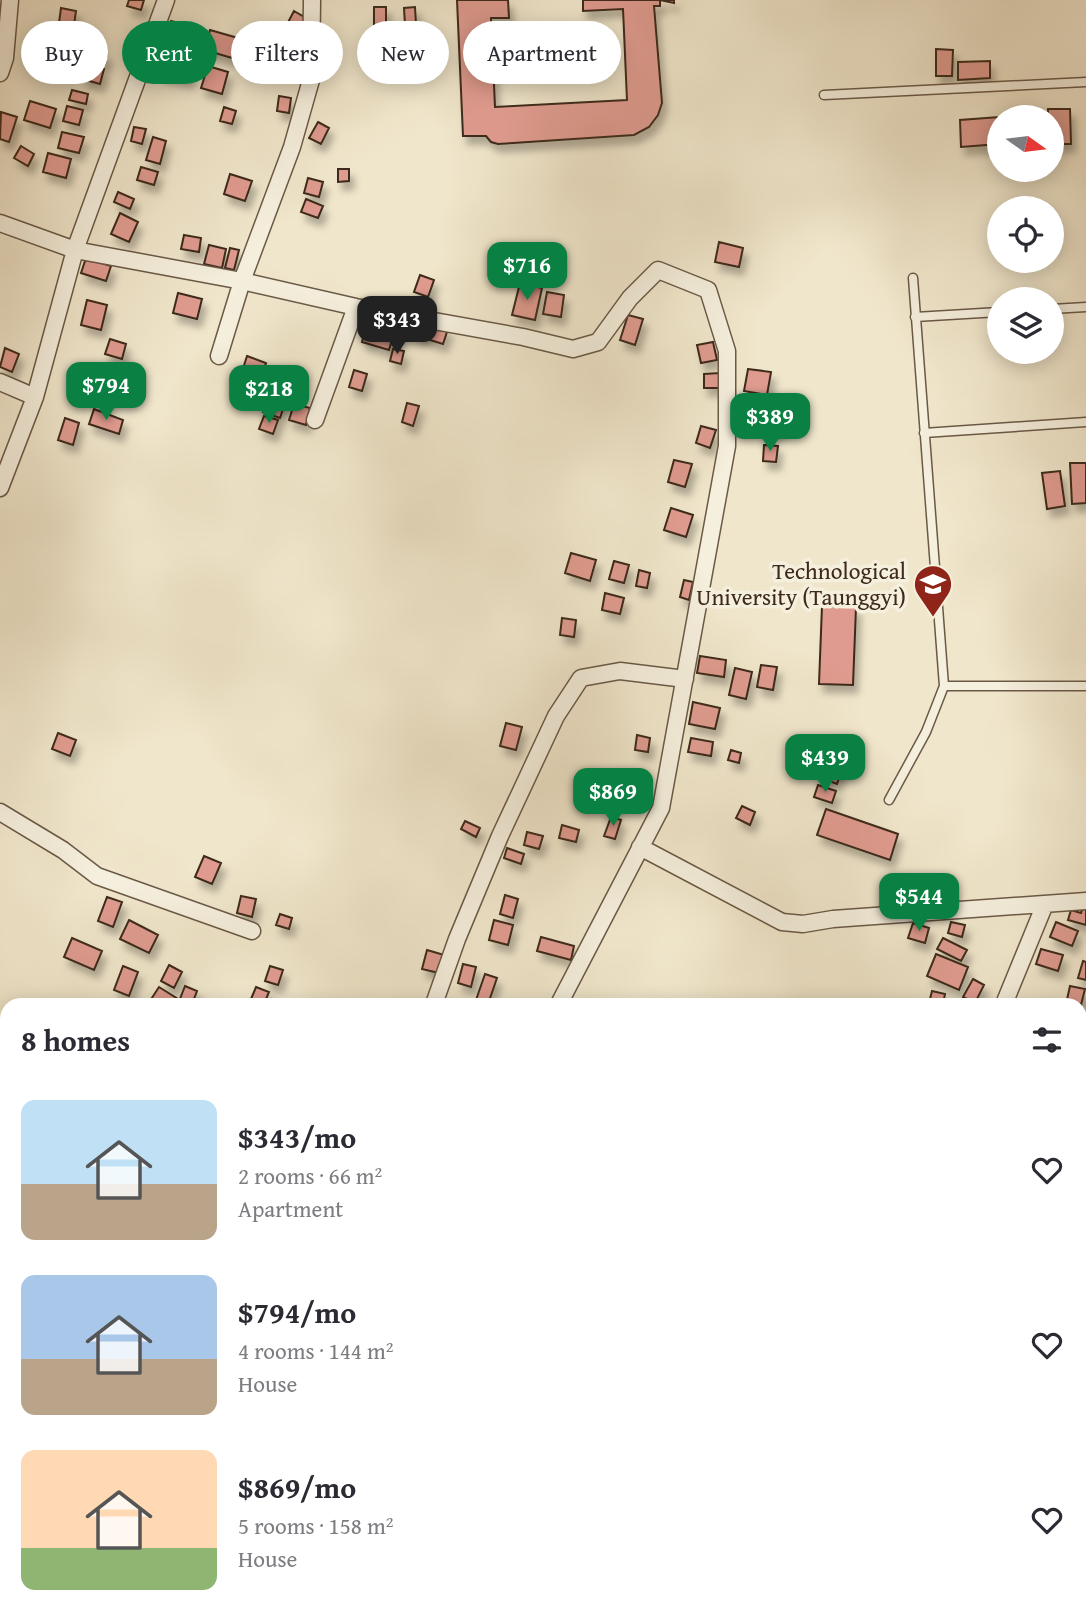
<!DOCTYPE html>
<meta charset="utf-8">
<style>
:root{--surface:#fff;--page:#f2f2f3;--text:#2b2b33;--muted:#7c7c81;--accent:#0b8043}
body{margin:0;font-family:"Gentium Book Plus",serif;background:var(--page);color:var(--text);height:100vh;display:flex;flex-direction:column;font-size:26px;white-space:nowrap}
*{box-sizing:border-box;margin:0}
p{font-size:23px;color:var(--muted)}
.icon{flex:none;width:38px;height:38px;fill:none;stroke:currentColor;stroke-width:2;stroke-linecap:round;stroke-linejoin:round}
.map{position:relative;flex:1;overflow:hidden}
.side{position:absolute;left:0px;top:998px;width:1087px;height:625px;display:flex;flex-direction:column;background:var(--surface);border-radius:21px 21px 0 0;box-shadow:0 4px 18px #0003}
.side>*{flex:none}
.guide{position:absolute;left:21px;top:21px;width:700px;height:63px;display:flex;gap:14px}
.needle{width:46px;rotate:104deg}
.buttons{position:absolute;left:987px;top:105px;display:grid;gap:14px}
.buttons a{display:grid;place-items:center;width:77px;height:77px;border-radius:50%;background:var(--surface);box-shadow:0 4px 18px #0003;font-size:35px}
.price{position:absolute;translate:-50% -60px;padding:0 16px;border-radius:14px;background:var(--accent);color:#fff;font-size:23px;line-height:46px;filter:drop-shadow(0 2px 4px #0008)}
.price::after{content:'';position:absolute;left:50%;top:42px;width:21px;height:16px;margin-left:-10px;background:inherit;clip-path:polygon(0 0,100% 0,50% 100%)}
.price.on{background:#222;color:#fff}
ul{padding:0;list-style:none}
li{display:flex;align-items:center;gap:21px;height:175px;padding:0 21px}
li span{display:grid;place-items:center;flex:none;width:196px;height:140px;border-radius:14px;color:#555}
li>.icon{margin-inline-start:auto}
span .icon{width:84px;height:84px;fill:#fffc;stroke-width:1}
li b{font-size:30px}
h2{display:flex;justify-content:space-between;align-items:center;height:84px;padding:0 21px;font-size:30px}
.chip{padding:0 24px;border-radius:32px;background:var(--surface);box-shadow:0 4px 18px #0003;font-size:24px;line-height:63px}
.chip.on{background:var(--accent);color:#fff}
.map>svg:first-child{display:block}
.building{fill:#df9b8f;stroke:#3e2a1a;stroke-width:2;filter:url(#shadow)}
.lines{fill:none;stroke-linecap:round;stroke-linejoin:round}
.lane-casing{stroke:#6a5946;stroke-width:11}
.street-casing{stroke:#6a5946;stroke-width:19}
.lane{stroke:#f5efdd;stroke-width:8}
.street{stroke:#f5efdd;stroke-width:16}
.labels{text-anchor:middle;stroke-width:7;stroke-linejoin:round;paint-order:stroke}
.poi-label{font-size:23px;fill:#3e2a1a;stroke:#f5efdd;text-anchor:end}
</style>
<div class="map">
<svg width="1086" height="1621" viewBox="0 0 1086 1621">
<defs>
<filter id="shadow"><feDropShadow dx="4.5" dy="8" stdDeviation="3.5" flood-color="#0004"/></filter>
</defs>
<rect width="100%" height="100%" fill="#f0e6cb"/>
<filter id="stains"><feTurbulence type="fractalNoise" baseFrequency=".00286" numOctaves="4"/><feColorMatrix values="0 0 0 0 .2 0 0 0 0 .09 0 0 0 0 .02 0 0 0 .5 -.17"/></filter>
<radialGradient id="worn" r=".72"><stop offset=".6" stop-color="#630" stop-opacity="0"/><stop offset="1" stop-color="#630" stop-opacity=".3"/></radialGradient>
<path class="building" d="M129,0H144L141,10L127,6Z
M457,0H508L509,18H491L495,107L627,100L623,9L583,11V0H674V3L660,0V6H654L662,103L658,115L649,127L634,135L498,144L491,142L486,136H463Z
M374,7H386V45H374Z
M415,7L417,42H406L404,8Z
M61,8L76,11L74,25L59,23Z
M294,11L311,21L301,40L284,30Z
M171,21L203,29L197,51L166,44Z
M210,30L238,38L232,58L205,50Z
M35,44L56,48L52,67L31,63Z
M936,49L953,50L952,76H936Z
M164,52L193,58L189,80L160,74Z
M98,53L107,54L105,64L97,62Z
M990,61V78L958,80V62Z
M85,65L104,69L100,84L82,79Z
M208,66L228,72L222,94L201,88Z
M72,90L88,94L86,104L69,100Z
M279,96L291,98L289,113L277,111Z
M30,101L56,109L50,128L24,120Z
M67,106L83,110L79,125L63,121Z
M224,107L236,111L232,124L220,121Z
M1048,109H1070L1071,144H1052V117H1048Z
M1,112L17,117L9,142L0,139Z
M999,117V144L961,147L960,120Z
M318,122L329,128L321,144L309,138Z
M134,127L146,129L142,144L131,141Z
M62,132L84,137L79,153L58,148Z
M153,137L166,141L160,164L146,160Z
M21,146L34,154L28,166L14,158Z
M48,153L71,159L66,178L43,172Z
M141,167L158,172L154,185L137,180Z
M338,169H349V181L338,182Z
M230,174L252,181L245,201L224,194Z
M308,178L323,182L319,197L304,193Z
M118,192L134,199L130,209L114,202Z
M306,199L323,206L318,218L301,212Z
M120,213L138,222L129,242L111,234Z
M184,235L201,238L199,252L181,249Z
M719,242L743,248L739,267L715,262Z
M209,245L226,249L222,268L204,264Z
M544,245L554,247L548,274L539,272Z
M230,248L239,250L234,270L225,268Z
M86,258L111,266L106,281L81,273Z
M420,275L434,280L428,297L414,292Z
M520,283L542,288L535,320L512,315Z
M547,292L564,295L561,317L543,314Z
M178,293L202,299L197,319L173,313Z
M87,300L107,305L101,330L81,325Z
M628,315L643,319L635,345L620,340Z
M419,320L448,329L443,344L414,335Z
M367,322L395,330L389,350L362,342Z
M110,339L126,344L122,359L105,354Z
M713,342L717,360L701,363L697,345Z
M5,348L19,354L12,372L0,367Z
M393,349L404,351L401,364L390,361Z
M247,356L266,363L258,387L239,381Z
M748,369L771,372L767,395L744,391Z
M354,370L367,374L362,391L349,387Z
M720,373V388H704V374Z
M267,398L285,403L280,418L263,412Z
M743,399L761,402L758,421L739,417Z
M407,403L419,406L413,426L402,422Z
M294,404L310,408L306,425L289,420Z
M770,404L786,408L781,431L765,428Z
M94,409L123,420L119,434L89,424Z
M264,416L278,420L273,434L259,429Z
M65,418L79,423L73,445L58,440Z
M701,426L716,430L710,448L696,443Z
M764,445L778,446L776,462L763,461Z
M674,460L692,464L685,487L668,482Z
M1070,463H1086V503L1072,504Z
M1060,471L1065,506L1047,509L1042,473Z
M671,508L693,515L686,537L664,530Z
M571,553L596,560L590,581L565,573Z
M614,561L629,565L624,583L609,579Z
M639,570L650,573L647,588L636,586Z
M684,580L693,582L689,600L680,597Z
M605,593L624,598L620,614L602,610Z
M822,606L856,607L853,685L819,684Z
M562,618L576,620L574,637L560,635Z
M700,656L726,660L724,677L697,673Z
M761,665L777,667L773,690L757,687Z
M735,668L752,672L746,699L729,695Z
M693,702L720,708L715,729L689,724Z
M506,723L522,727L516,750L500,746Z
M58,733L76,740L70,756L52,749Z
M637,735L650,738L648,752L635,750Z
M691,738L713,742L711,756L688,752Z
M832,747L850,753L847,763L829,757Z
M731,750L741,753L739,763L728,760Z
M829,764L842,769L837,784L824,779Z
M818,785L836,791L832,803L814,797Z
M742,806L755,812L750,825L736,818Z
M826,809L898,834L890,860L817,835Z
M611,817L621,820L615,839L604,836Z
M465,821L480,828L476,837L461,829Z
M562,825L579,830L576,842L559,838Z
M527,832L543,836L539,849L524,845Z
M507,848L524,854L521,864L504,858Z
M204,856L221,863L212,884L195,877Z
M505,895L518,899L513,918L500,914Z
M241,896L256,899L252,917L237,913Z
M107,897L122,902L113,927L98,921Z
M1084,904L1086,905V925L1068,920L1071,910L1081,913Z
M280,914L292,918L289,929L276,925Z
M129,920L158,935L149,953L120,939Z
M494,920L513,925L508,945L489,940Z
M951,922L965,925L962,937L948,933Z
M1056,922L1078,931L1072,946L1050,937Z
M913,923L929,928L925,943L908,938Z
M541,937L574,946L571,960L537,951Z
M72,938L102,951L94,970L64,957Z
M943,938L967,950L961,961L937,949Z
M1041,949L1063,955L1058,971L1036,964Z
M427,950L444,955L439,973L422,969Z
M936,954L968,967L959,990L927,976Z
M1083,961L1086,962V980L1078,978Z
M463,964L476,967L471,987L458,983Z
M169,965L182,972L174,988L161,981Z
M123,966L138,972L129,996L114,990Z
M270,966L283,970L278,985L265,981Z
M485,974L497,978L488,1004L476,1000Z
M973,979L984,985L975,1003L963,997Z
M185,986L197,991L192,1004H178Z
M1070,986L1085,989L1080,1009V1004H1066Z
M159,987L178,999L174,1004H148Z
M256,987L269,992L264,1004L251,999Z
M932,991L945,994L943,1004L929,1003Z
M1080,1017L1086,1020L1085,1036L1080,1034Z
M1083,1594L1086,1595V1621L1074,1618L1076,1615H1080V1603Z"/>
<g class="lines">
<g class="lane-casing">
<path id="lane" d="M824,95L1086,82
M1052,309L1086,307
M915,317L999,312
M924,433L1086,422
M944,686H1086
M889,800L926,732L944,686L913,278"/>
</g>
<g class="street-casing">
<path id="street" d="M0,73L5,58L10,0
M0,223L75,250L242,281L356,307L523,337L573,349L598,342L630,298L658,270L708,290L727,351V446L661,808L559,1004
M219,356L242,281L292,147L311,80L312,0
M0,382L35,397
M315,420L356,307
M0,488L35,397L75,250L166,0
M0,812L63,850L97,876L252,931
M640,847L782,922L803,924L833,919L1086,901
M434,1004L457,939L500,836L556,716L581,678L620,671L685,679
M1004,1004L1045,904
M1080,1054L1086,1049
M0,1455L7,1458
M0,1597L7,1598
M94,1615L111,1621
M223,1621L227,1615"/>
</g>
<use href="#lane" class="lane"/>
<use href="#street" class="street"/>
</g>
<defs>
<g id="university-pin" transform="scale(2.0125)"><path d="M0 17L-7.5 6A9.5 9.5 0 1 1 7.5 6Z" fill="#8f2418" stroke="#f5efdd"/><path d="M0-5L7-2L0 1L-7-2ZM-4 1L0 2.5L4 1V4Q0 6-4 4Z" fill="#fff"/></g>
</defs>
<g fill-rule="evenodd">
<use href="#university-pin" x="933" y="584"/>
</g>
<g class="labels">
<g class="poi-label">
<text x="906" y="579">Technological<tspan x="906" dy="26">University (Taunggyi)</tspan></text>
</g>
</g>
<rect width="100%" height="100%" filter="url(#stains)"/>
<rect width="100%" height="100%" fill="url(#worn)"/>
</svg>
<div class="buttons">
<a><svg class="needle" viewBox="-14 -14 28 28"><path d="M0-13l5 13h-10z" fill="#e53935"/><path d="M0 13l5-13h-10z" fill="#7c7c81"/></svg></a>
<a><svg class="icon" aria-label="locate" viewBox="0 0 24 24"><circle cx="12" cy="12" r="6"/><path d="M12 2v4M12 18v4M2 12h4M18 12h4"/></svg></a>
<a><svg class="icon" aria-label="layers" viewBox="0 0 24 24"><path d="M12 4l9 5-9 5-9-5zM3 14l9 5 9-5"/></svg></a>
</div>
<b class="price" style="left:527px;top:302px">$716</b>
<b class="price on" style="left:397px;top:356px">$343</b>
<b class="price" style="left:106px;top:422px">$794</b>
<b class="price" style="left:269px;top:425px">$218</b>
<b class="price" style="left:770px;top:453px">$389</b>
<b class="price" style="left:825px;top:794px">$439</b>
<b class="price" style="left:613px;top:828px">$869</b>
<b class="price" style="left:919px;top:933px">$544</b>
<div class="guide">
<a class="chip">Buy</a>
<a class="chip on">Rent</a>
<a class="chip">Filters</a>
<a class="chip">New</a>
<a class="chip">Apartment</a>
</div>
<section class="side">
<h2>8 homes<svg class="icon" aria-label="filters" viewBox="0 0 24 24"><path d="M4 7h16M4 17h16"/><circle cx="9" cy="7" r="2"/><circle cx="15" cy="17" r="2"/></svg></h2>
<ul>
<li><span style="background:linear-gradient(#bfe0f5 60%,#b9a48a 0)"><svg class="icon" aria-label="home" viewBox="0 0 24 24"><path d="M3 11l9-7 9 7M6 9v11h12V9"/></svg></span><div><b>$343/mo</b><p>2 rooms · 66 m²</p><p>Apartment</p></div><svg class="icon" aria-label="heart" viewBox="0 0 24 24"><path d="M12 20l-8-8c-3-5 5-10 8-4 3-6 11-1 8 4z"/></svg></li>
<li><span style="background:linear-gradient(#a9c7e8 60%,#b9a48a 0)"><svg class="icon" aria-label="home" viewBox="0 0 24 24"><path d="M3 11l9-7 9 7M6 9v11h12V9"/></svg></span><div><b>$794/mo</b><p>4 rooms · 144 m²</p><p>House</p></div><svg class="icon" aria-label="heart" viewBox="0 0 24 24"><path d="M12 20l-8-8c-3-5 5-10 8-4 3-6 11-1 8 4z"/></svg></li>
<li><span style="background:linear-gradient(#ffd9b3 70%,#8fb573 0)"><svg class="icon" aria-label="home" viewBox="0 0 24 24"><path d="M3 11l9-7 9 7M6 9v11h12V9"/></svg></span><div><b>$869/mo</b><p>5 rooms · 158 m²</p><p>House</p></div><svg class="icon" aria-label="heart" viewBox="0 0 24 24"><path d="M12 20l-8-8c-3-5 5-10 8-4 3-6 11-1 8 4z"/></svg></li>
</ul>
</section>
</div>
